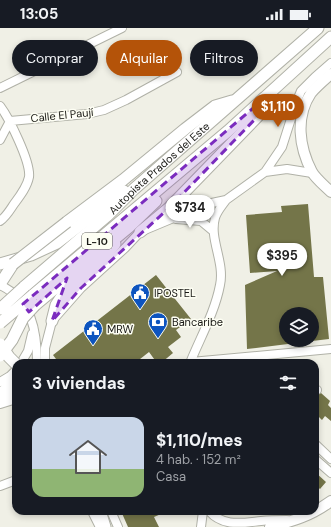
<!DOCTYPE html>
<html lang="es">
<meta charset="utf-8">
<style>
:root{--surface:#171b24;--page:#242831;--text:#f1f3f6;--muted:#9ea1a6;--accent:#b45309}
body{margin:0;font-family:"DM Sans",sans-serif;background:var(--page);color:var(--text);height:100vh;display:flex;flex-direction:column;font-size:15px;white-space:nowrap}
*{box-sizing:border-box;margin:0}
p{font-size:13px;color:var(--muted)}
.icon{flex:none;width:22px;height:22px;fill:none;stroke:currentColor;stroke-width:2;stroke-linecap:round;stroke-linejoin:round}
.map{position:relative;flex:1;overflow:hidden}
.details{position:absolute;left:12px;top:331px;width:307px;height:156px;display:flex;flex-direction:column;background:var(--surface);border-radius:12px;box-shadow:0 2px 6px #0003}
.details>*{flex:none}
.top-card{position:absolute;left:12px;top:12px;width:307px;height:36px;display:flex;gap:8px}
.controls{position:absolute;left:279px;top:279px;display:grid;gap:8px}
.controls a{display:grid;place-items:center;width:40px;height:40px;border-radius:50%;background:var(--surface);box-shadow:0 2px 6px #0003;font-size:20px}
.price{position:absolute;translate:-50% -34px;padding:0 9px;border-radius:14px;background:#fff;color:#222;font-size:13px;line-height:26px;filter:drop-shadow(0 1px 2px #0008)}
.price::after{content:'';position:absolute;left:50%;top:24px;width:12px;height:9px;margin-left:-6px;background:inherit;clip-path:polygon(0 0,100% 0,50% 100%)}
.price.on{background:var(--accent);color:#fff}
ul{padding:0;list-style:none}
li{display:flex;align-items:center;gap:12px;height:100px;padding:0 20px}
li span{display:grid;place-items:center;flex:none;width:112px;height:80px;border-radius:12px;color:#555}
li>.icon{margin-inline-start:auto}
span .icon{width:48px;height:48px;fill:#fffc;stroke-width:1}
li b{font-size:17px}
h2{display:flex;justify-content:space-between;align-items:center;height:48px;padding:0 20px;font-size:17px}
.pill{padding:0 14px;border-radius:18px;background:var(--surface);box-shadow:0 2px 6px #0003;font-size:14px;line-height:36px}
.pill.on{background:var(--accent);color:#fff}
.status{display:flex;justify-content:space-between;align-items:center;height:28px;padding:0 20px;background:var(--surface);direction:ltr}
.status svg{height:11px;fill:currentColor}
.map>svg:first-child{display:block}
.building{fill:#747549}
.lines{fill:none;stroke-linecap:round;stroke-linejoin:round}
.minor-casing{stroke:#b0b1a7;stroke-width:10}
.major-casing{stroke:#b0b1a7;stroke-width:12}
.highway-casing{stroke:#b0b1a7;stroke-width:13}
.minor{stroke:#fff;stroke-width:8}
.major{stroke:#fff;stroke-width:10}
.highway{stroke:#fff;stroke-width:11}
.highway-bridge-casing{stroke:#b0b1a7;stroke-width:13;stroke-linecap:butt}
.highway-bridge{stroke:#fff;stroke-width:11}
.marked{fill:#7b2cbf;fill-opacity:0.2;stroke:#7b2cbf;stroke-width:3;stroke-dasharray:8 5;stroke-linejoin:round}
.labels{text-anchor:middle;stroke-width:3;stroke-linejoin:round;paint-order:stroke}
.shield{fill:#fdfef3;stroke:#5e5e58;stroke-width:1}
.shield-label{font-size:10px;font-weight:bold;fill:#1a1a16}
.street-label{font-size:11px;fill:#1a1a16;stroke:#fdfef3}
.poi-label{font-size:11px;fill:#1a1a16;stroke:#fdfef3;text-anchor:start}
</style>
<div class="status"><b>13:05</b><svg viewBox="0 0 49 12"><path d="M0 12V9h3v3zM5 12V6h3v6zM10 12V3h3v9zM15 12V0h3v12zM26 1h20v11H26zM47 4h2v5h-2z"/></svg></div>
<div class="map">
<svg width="331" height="499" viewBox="0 0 331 499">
<rect width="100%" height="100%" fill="#f0f0e6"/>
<path class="building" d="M308,176L314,249H323L329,311L312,313V286H286V312H296V315L247,321L245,257L277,243L250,245L246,187L282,184L281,178Z
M156,247L191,291L176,302L181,309L168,319L173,325L161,335H157L149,324L135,335H59L53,327Z
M321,365L330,373L328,377L331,380V393L325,388L322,392L315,385V368Z
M315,444L326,454L320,461L315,457Z
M121,483H168L154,489L159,499H128Z"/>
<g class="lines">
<g class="minor-casing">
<path id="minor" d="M0,60L122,0
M0,78C9,90 31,134 29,149C27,159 20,168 14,176C10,182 6,189 0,193
M0,112L10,93L87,86L104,82L126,72L177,44
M265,144L287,141L312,145
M176,191L201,193L213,203
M0,257C32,272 37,303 37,335
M191,334L331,321
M21,335L28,323L32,306
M45,335V320L52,293L81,260L125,220L140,204L207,176L226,172L265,144L282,119L296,75L301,63L315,49L331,35
M190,335C200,310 215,284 220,257C225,234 209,211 215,190C217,183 222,178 226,172
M0,354L10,348L16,342
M315,362H317
M0,364L16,352
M0,367L16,363
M315,416L331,431
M315,431L331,445
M0,458L16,452
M111,483L118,499
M209,483C223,499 241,495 261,493C270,492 278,492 287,492
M201,499L203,483"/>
</g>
<g class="major-casing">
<path id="major" d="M331,46C324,52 317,58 311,65C295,89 299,119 312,144C316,151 325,158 331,164
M0,375L16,370
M93,483L101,499
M270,499C293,493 311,488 331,473"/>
</g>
<g class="highway-casing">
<g id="highway">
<path d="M67,194L123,152L185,101L215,78L232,73"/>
<path d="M140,204L169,180L260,86L264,70"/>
<path d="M0,236L31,227L57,215L124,163"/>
<path d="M0,256L13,236"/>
<path id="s1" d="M24,259L108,187L134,161L318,0"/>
<path d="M33,267L228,103L331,9"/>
<path d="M35,277L129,199L156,173"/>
<path d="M52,293L56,277L62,268L104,229L115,216"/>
<path d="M100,483L105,499"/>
</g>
</g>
<use href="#minor" class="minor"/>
<use href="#major" class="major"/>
<use href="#highway" class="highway"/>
<g class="highway-bridge-casing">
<path id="highway-bridge" d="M13,236L67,194
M0,281L24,259
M0,295L33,267
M0,316L9,329L16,336
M0,328L12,312L23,290L35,277"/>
</g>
<use href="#highway-bridge" class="highway-bridge"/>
</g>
<path class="marked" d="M265,70L260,86L169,180L81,260L52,293L67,250L29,284L23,276Z"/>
<defs>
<g id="civic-pin" transform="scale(1)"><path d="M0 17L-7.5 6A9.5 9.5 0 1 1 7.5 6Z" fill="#0d54bf" stroke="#fdfef3"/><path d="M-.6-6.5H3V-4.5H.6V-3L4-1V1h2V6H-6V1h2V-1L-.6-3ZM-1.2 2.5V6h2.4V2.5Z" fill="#fff"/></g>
<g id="bank-pin" transform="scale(1)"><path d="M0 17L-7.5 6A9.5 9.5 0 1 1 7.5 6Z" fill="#0d54bf" stroke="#fdfef3"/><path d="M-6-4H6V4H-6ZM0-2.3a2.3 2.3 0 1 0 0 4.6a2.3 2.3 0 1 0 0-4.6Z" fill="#fff"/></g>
</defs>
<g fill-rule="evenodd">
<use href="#civic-pin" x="140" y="265"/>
<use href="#bank-pin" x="158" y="294"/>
<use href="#civic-pin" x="93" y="301"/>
</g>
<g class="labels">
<rect class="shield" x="82" y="205" width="30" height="16" rx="3"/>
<g class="shield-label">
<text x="97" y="217">L-10</text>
</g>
<g class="street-label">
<text transform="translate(62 87) rotate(-6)" y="4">Calle El Paují</text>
<text dy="4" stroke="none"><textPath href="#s1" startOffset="180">Autopista Prados del Este</textPath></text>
</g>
<g class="poi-label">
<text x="154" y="269">IPOSTEL</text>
<text x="172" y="298">Bancaribe</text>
<text x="107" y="305">MRW</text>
</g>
</g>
</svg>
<div class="controls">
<a><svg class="icon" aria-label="layers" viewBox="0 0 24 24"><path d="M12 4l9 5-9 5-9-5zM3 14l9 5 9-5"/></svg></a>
</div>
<b class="price on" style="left:278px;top:100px">$1,110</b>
<b class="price" style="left:190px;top:201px">$734</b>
<b class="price" style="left:282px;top:249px">$395</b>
<div class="top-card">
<a class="pill">Comprar</a>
<a class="pill on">Alquilar</a>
<a class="pill">Filtros</a>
</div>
<section class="details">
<h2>3 viviendas<svg class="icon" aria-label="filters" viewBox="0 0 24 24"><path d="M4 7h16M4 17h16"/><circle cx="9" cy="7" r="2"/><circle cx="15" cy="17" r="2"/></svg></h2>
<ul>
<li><span style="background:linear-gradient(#c9d6e8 65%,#8fb573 0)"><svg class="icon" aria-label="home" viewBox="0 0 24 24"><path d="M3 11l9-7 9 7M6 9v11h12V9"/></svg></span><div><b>$1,110/mes</b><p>4 hab. · 152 m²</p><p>Casa</p></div></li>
</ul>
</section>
</div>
